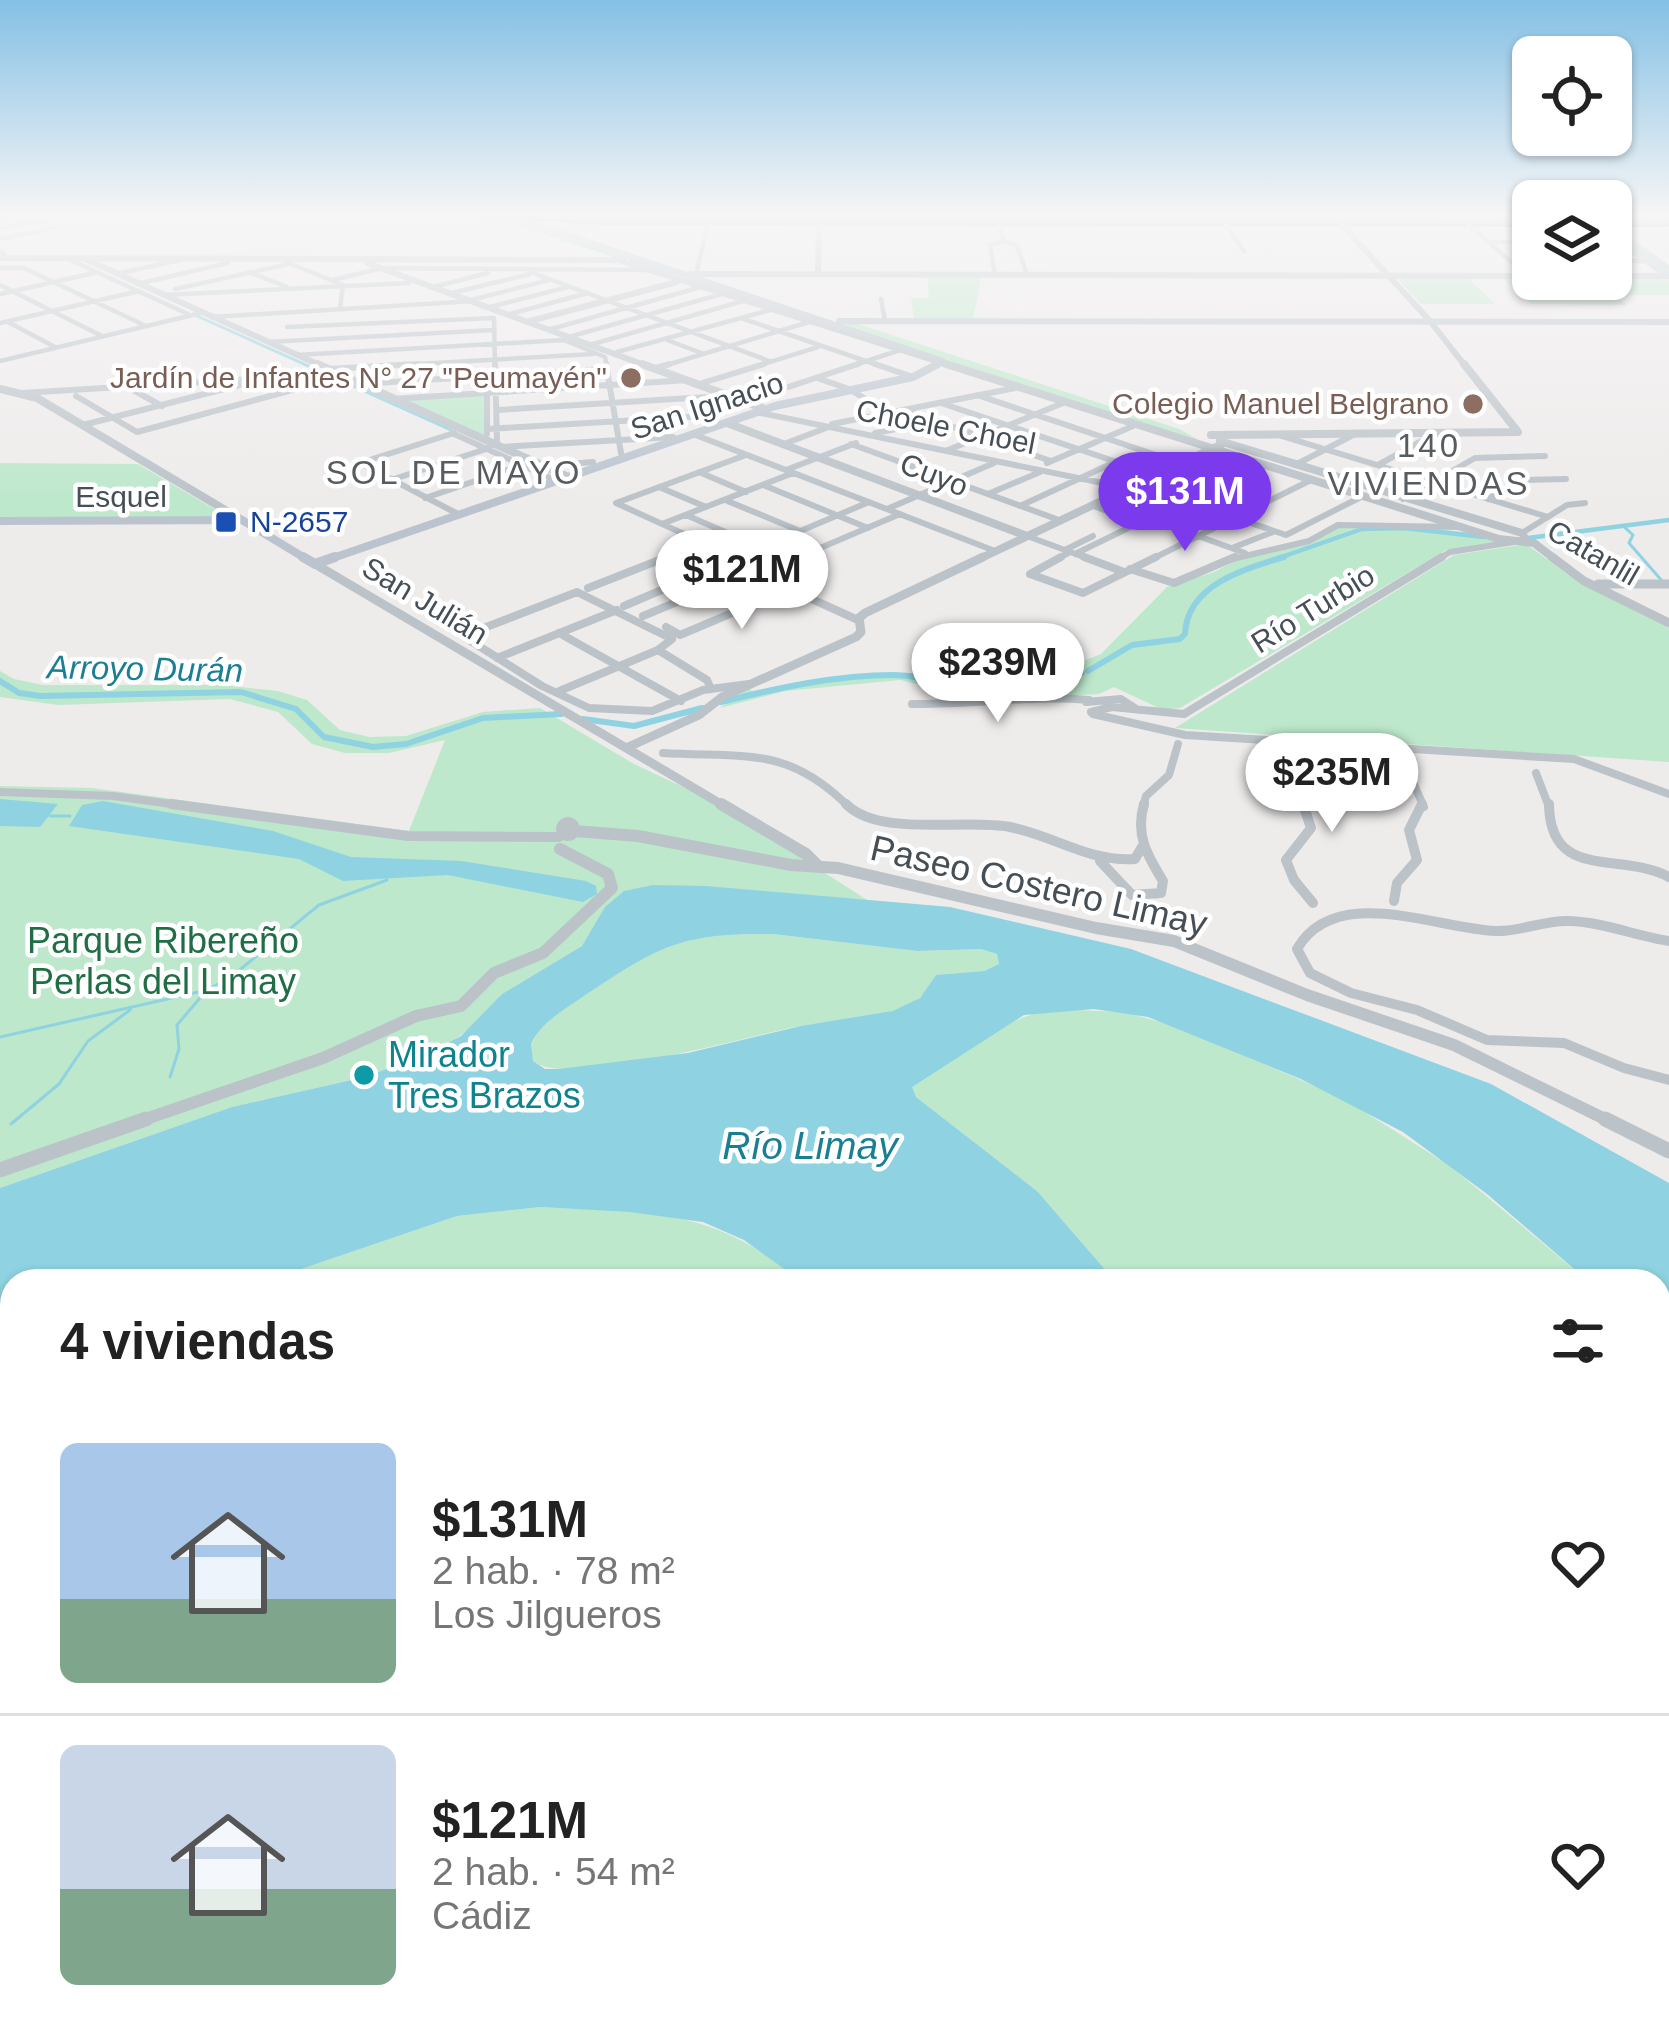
<!DOCTYPE html>
<html lang="es">
<meta charset="utf-8">
<style>
:root{--surface:#fff;--page:#f2f2f2;--text:#222;--muted:#767676;--line:#e0e0e0;--accent:#7c3aed}
body{margin:0;font-family:Helvetica,sans-serif;background:var(--page);color:var(--text);height:100vh;display:flex;flex-direction:column;font-size:45px;white-space:nowrap}
*{box-sizing:border-box;margin:0}
p{font-size:39px;color:var(--muted)}
.icon{flex:none;width:66px;height:66px;fill:none;stroke:currentColor;stroke-width:2;stroke-linecap:round;stroke-linejoin:round}
.map{position:relative;flex:1;overflow:hidden}
.sheet{position:absolute;left:0px;top:1269px;width:1671px;height:771px;display:flex;flex-direction:column;background:var(--surface);border-radius:36px 36px 0 0;box-shadow:0 3px 9px #0004}
.sheet>*{flex:none}
.tools{position:absolute;left:1512px;top:36px;display:grid;gap:24px}
.tools a{display:grid;place-items:center;width:120px;height:120px;border-radius:18px;background:var(--surface);box-shadow:0 3px 9px #0004;font-size:60px}
.price{position:absolute;translate:-50% -102px;padding:0 27px;border-radius:42px;background:#fff;color:#222;font-size:39px;line-height:78px;filter:drop-shadow(0 3px 6px #0008)}
.price::after{content:'';position:absolute;left:50%;top:72px;width:36px;height:27px;margin-left:-18px;background:inherit;clip-path:polygon(0 0,100% 0,50% 100%)}
.price.selected{background:var(--accent);color:#fff}
ul{padding:0;list-style:none}
li{display:flex;align-items:center;gap:36px;height:300px;padding:0 60px}
li+li{border-top:3px solid var(--line)}
li span{display:grid;place-items:center;flex:none;width:336px;height:240px;border-radius:18px;color:#555}
li>.icon{margin-inline-start:auto}
span .icon{width:144px;height:144px;fill:#fffc;stroke-width:1}
li b{font-size:51px}
h2{display:flex;justify-content:space-between;align-items:center;height:144px;padding:0 60px;font-size:51px}
.map>svg:first-child{display:block}
.green{fill:#bde8cc}
.water{fill:#8fd2e1;fill-rule:evenodd}
.lines{fill:none;stroke-linecap:round;stroke-linejoin:round}
.stream{stroke:#8fd2e1;stroke-width:3}
.canal-far1{stroke:#8fd2e1;stroke-width:4.5}
.canal{stroke:#8fd2e1;stroke-width:6}
.trunk-casing{stroke:#738ba1;stroke-width:6}
.minor-far3{stroke:#bbc3c9;stroke-width:4.5}
.minor-far2{stroke:#bbc3c9;stroke-width:6}
.minor-far1{stroke:#bbc3c9;stroke-width:8}
.minor{stroke:#bbc3c9;stroke-width:10}
.tertiary-far4{stroke:#bbc3c9;stroke-width:6}
.tertiary-far3{stroke:#bbc3c9;stroke-width:8}
.tertiary-far2{stroke:#bbc3c9;stroke-width:9}
.tertiary-far1{stroke:#bbc3c9;stroke-width:12}
.tertiary{stroke:#bbc3c9;stroke-width:15}
.secondary-far2{stroke:#bbc4ce;stroke-width:6}
.secondary-far1{stroke:#bbc4ce;stroke-width:8}
.secondary{stroke:#bbc4ce;stroke-width:10}
.trunk{fill:#9baebe;fill-rule:evenodd}
.education-dot{fill:#8d6e63;stroke:#fff;stroke-width:4.5}
.transit-dot{fill:#1a4fb4;stroke:#fff;stroke-width:4.5}
.culture-dot{fill:#0f9aa8;stroke:#fff;stroke-width:4.5}
.labels{text-anchor:middle;stroke-width:9;stroke-linejoin:round;paint-order:stroke}
.far-education-label{font-size:30px;fill:#785e54;stroke:#fff;text-anchor:end}
.far-street-label{font-size:30px;fill:#464f56;stroke:#fff}
.far-transit-label{font-size:30px;fill:#164399;stroke:#fff;text-anchor:start}
.far-neighbourhood-label{font-size:33px;letter-spacing:3px;fill:#595c5f;stroke:#fff}
.far-water-label{font-size:33px;font-style:italic;fill:#1b7f94;stroke:#fff}
.street-label{font-size:36px;fill:#464f56;stroke:#fff}
.park-label{font-size:36px;fill:#206e45;stroke:#fff}
.culture-label{font-size:36px;fill:#0d838f;stroke:#fff;text-anchor:start}
.water-label{font-size:39px;font-style:italic;fill:#1b7f94;stroke:#fff}
</style>
<div class="map">
<svg width="1669" height="2039" viewBox="0 0 1669 2039">
<rect width="100%" height="100%" fill="#eeebeb"/>
<path class="green" d="M927,276H982L973,319H914L911,298H929Z
M1397,278H1468L1495,304H1421Z
M1502,278L1669,279V295H1616L1626,305L1531,304Z
M855,323L1179,429L1197,439L949,363L842,324Z
M484,394L486,436L403,399Z
M0,463L138,464L228,517L0,519Z
M1412,526L1472,533L1500,542L1446,550L1180,708L1163,710L1114,687L1099,694L986,700L900,680L785,691L720,708L749,688L752,691L815,679L912,673L945,677L981,689L1022,685L1101,654L1167,587L1214,572L1247,555L1312,543L1336,527Z
M1526,544L1581,584L1669,628V762L1175,728L1454,555Z
M0,671L14,679L43,685H222L278,691L307,700L340,730L369,737L406,736L483,712L540,708L634,764L713,801L867,900L653,885L582,946L502,994L478,1022L446,1046L365,1077L232,1107L0,1188V786L92,788L409,831L445,740L389,753H345L312,744L278,712L230,699L58,705L0,697Z
M773,934L917,951L981,949L997,954L999,964L984,971L936,975C929,985 923,997 913,1003C878,1023 833,1020 795,1027C749,1036 565,1089 533,1061L531,1045C542,1021 566,1008 587,994C661,945 682,933 773,934Z
M1054,1009L1123,1012L1172,1025L1341,1097L1450,1166L1588,1281H1115L1037,1191L916,1097L911,1087C941,1057 1012,1015 1054,1009Z
M539,1207C650,1213 711,1206 801,1281H266L457,1216Z
M1659,1344L1669,1354V1513L1659,1509Z
M12,1378V2028H333L332,2039H0V1383Z
M390,2028H570L566,2039H389Z"/>
<path class="water" d="M0,799L58,804L40,827L0,826Z
M103,801L273,831L351,857L461,861L586,881L596,886L597,894L583,902L448,875L343,881L299,859L69,826L82,805Z
M706,886L950,907L1131,949L1491,1084L1669,1183V1354L1659,1344V1281H1588L1487,1194L1403,1132L1301,1079L1148,1017L1094,1009L1024,1015L912,1087L916,1097L1037,1191L1115,1281H801L744,1240L703,1222L630,1212L540,1207L457,1216L266,1281H12V1378L0,1383V1188L232,1107L365,1077L429,1053L461,1036L502,994L582,946L605,907L624,891L653,885ZM773,934L917,951L981,949L997,954L999,964L984,971L936,975L920,998L893,1011L801,1026L688,1053L559,1069H545L533,1061L531,1044C542,1021 567,1008 587,994C661,945 682,933 773,934Z
M1659,1509L1669,1513V1748L1659,1744Z"/>
<g class="lines">
<path class="stream" d="M197,316L451,430
M1622,525L1633,535L1629,543L1663,582
M50,816H70
M0,1037L207,990L231,977L319,905L387,880
M170,1077L179,1049L177,1025L206,991
M11,1124L59,1084L88,1041L130,1010"/>
<path class="canal-far1" d="M501,218L625,258
M1611,231L1626,241
M1629,244L1650,260
M631,260L672,273
M1654,262L1669,273
M1528,538L1669,520
M1273,560L1362,529L1404,528L1484,537"/>
<path class="canal" d="M1088,671L1132,645L1180,639L1185,634C1187,586 1242,569 1284,557
M0,681L19,693L40,696L241,692L296,709L324,737L373,747L406,744L483,718L561,714
M721,702C778,688 835,675 894,675C924,675 946,688 974,693C1011,700 1048,685 1082,673
M583,719L634,726L702,708"/>
<g class="trunk-casing">
<path id="trunk" d="M465,214L605,218L1533,220V224L605,222Z
M1611,220H1669V224H1611Z"/>
</g>
<path class="minor-far3" d="M0,214L13,215L0,218
M999,223L1004,241
M1225,224L1244,251
M1468,224L1527,276
M0,228L38,221L55,228L0,239
M1611,236L1666,276
M1489,242H1533
M0,251L4,254
M66,258L188,314
M284,261L343,285L340,308
M1510,261H1533
M1611,261H1644
M0,268H24L146,326
M249,272L287,287
M533,273L772,362
M116,274L189,258
M696,274L709,220
M995,275L990,245L1004,241L1017,246L1027,275
M333,280L382,268L648,270
M137,284L228,263
M0,285L102,336
M433,287L488,273
M175,289L289,264
M452,293L530,274
M0,294L94,273
M162,295L409,283
M881,299L885,321
M471,300L549,280
M490,307L568,287
M510,314L588,293
M211,317L474,301
M741,318L883,367
M8,322L55,347
M0,323L139,291
M287,327L494,318L495,367
M551,329L701,287
M572,336L722,294
M667,340L704,354
M267,342L494,330
M593,344L743,301
M617,352L770,310
M296,355L564,340L605,357L607,367
M0,361L201,313
M366,367L593,354
M660,367L809,322
M754,367L818,347
M849,367L900,350"/>
<path class="minor-far2" d="M606,364L621,453
M875,364L913,377
M656,368L670,364
M327,369L419,364
M817,378L849,389L889,413
M375,383L607,369
M699,384L764,364
M487,386V434
M133,390L162,406
M22,393L318,375
M977,395L1180,463
M76,396L137,432L311,385
M392,399L688,380
M746,401L858,364
M941,403L1203,491
M497,410L707,397
M907,411L1051,461
M756,412L1127,488
M832,424L1015,388
M83,425L244,384
M487,429L705,416L711,412L707,397
M452,433L557,481
M875,433L933,422
M693,434L995,551
M1275,434L1548,517
M784,444L826,428
M851,444L1059,520
M501,447L673,437
M948,450L1063,403
M360,463L460,515
M360,463L454,433
M1047,463L1133,426
M1295,465L1357,433
M1378,465L1436,433
M542,466L593,462
M786,470L856,443
M699,472L746,492
M391,480L486,449L497,441L495,364
M763,485L868,528
M659,487L706,507
M988,494L1040,472
M425,498L522,465
M1403,499L1475,458L1545,456
M1488,499L1523,480L1566,479
M725,500L800,531
M1183,500L1286,535L1361,497
M616,503L706,544
M616,503L746,455
M1091,505L1139,523
M1020,506L1115,462
M887,509L994,463
M686,515L760,547
M1148,518L1245,553
M662,524L793,473
M1522,533L1567,505L1585,503
M1027,536L1092,560
M1232,548L1273,532
M1065,550L1093,536
M1075,554L1257,465
M733,556L742,560
M659,560L695,546L726,560
M732,560L869,502
M792,560L900,514
M1055,560L1070,552
M1150,560L1309,481
M1228,560L1309,541L1338,525L1459,527
M1437,560L1450,552L1514,542"/>
<path class="minor-far1" d="M719,557L858,620
M735,557L766,571
M1084,557L1124,572
M1130,569L1174,583L1235,557
M759,574L799,557
M1030,574L1083,593L1156,557
M1030,574L1061,557
M588,588L667,557
M624,606L739,557
M643,616L749,572
M666,627L680,635L787,590
M559,633L681,701
M658,650L707,680L711,689
M497,658L617,610
M557,692L658,650L672,639L577,592L463,636L542,686L589,708L652,711L703,690L749,684
M1086,702L1121,699L1135,708
M912,704C971,705 1030,695 1089,700
M1091,712L1112,707L1184,714L1442,557
M1093,714L1185,735L1574,759L1669,794
M663,753C745,758 787,745 849,807
M1405,765L1424,807
M1536,773L1549,807
M0,792L113,796L193,807
M1143,807L1146,796L1169,775L1178,744
M1304,807L1299,790L1313,756"/>
<path class="minor" d="M171,804L408,836L559,837
M846,804C880,838 964,818 1010,827C1055,836 1088,862 1135,859L1142,847
M1303,804L1311,828L1286,860L1294,880L1313,903
M1549,804C1550,882 1620,851 1669,877
M1100,861L1132,895L1161,893L1163,881C1147,855 1135,835 1144,804
M1394,901L1397,883L1417,860L1409,830L1422,804
M1669,941C1636,936 1603,922 1569,921C1544,920 1520,932 1495,931C1435,928 1335,883 1297,949L1310,973L1351,993L1417,1010L1487,1040L1564,1043L1624,1068L1669,1080"/>
<path class="tertiary-far4" d="M524,214L1533,218
M1611,219H1669
M0,258L624,260
M85,259L324,367
M621,261L955,367
M367,263L650,367
M689,274L1533,276
M818,274L819,221
M1611,276H1669
M530,321L677,282
M1430,321L1466,367"/>
<path class="tertiary-far3" d="M317,364L568,477
M642,364L765,409
M946,364L1499,539L1534,543L1556,560
M0,389L37,398L242,520
M727,423L1027,536
M1211,435L1518,432L1464,364
M1220,441L1522,533L1527,542
M977,560L1224,443"/>
<path class="tertiary-far2" d="M1552,557L1584,581L1669,623
M315,564L726,807
M1598,584H1669
M626,748L699,715L722,697L856,637L861,632L859,618L865,613L983,557"/>
<path class="tertiary-far1" d="M721,804L806,854L819,867
M562 829a6 6 0 1 1 12 0a6 6 0 1 1-12 0Z
M575,831L638,836L791,865L838,868L1096,928L1174,941L1307,995L1454,1045L1611,1122
M137,1122L323,1058L416,1016L461,1006L494,973L543,953L612,888L608,874L560,849"/>
<path class="tertiary" d="M1605,1119L1669,1151
M0,1170L146,1119"/>
<path class="secondary-far2" d="M1332,214L1430,321
M513,217L943,361L932,367
M1611,227L1669,269
M839,321L1669,322"/>
<path class="secondary-far1" d="M0,521L242,520L308,560
M327,560L775,406L913,377L938,364"/>
<path class="secondary" d="M303,557L315,564L335,557"/>
<use href="#trunk" class="trunk"/>
</g>
<linearGradient id="sky" x2="0" y2="1"><stop stop-color="#84c0e5"/><stop offset="0.43" stop-color="#f7f6f6"/><stop offset="1" stop-color="#f7f6f6" stop-opacity="0"/></linearGradient>
<rect width="1669" height="500" fill="url(#sky)"/>
<g class="education-dot">
<circle cx="631" cy="378" r="12"/>
<circle cx="1473" cy="404" r="12"/>
</g>
<rect class="transit-dot" x="214" y="510" width="24" height="24" rx="6"/>
<circle class="culture-dot" cx="364" cy="1075" r="12"/>
<g class="labels">
<g class="far-education-label">
<text x="607" y="388">Jardín de Infantes N° 27 "Peumayén"</text>
<text x="1449" y="414">Colegio Manuel Belgrano</text>
</g>
<g class="far-street-label">
<text transform="translate(707 406) rotate(-18)" y="10">San Ignacio</text>
<text transform="translate(946 427) rotate(11)" y="10">Choele Choel</text>
<text transform="translate(934 475) rotate(21)" y="10">Cuyo</text>
<text x="121" y="507">Esquel</text>
<text transform="translate(1593 553) rotate(30)" y="10">Catanlil</text>
<text transform="translate(425 601) rotate(31)" y="10">San Julián</text>
<text transform="translate(1313 609) rotate(-32)" y="10">Río Turbio</text>
</g>
<g class="far-transit-label">
<text x="250" y="532">N-2657</text>
</g>
<g class="far-neighbourhood-label">
<text x="1429" y="457">140<tspan x="1429" dy="38">VIVIENDAS</tspan></text>
<text x="454" y="484">SOL DE MAYO</text>
</g>
<g class="far-water-label">
<text transform="translate(145 668) rotate(1)" y="12">Arroyo Durán</text>
</g>
<g class="street-label">
<text transform="translate(1039 885) rotate(13)" y="13">Paseo Costero Limay</text>
</g>
<g class="park-label">
<text x="163" y="953">Parque Ribereño<tspan x="163" dy="41">Perlas del Limay</tspan></text>
</g>
<g class="culture-label">
<text x="388" y="1067">Mirador<tspan x="388" dy="41">Tres Brazos</tspan></text>
</g>
<g class="water-label">
<text x="810" y="1159">Río Limay</text>
</g>
</g>
</svg>
<div class="tools">
<a><svg class="icon" aria-label="locate" viewBox="0 0 24 24"><circle cx="12" cy="12" r="6"/><path d="M12 2v4M12 18v4M2 12h4M18 12h4"/></svg></a>
<a><svg class="icon" aria-label="layers" viewBox="0 0 24 24"><path d="M12 4l9 5-9 5-9-5zM3 14l9 5 9-5"/></svg></a>
</div>
<b class="price selected" style="left:1185px;top:554px">$131M</b>
<b class="price" style="left:742px;top:632px">$121M</b>
<b class="price" style="left:998px;top:725px">$239M</b>
<b class="price" style="left:1332px;top:835px">$235M</b>
<section class="sheet">
<h2>4 viviendas<svg class="icon" aria-label="filters" viewBox="0 0 24 24"><path d="M4 7h16M4 17h16"/><circle cx="9" cy="7" r="2"/><circle cx="15" cy="17" r="2"/></svg></h2>
<ul>
<li><span style="background:linear-gradient(#a9c7e8 65%,#7fa58c 0)"><svg class="icon" aria-label="home" viewBox="0 0 24 24"><path d="M3 11l9-7 9 7M6 9v11h12V9"/></svg></span><div><b>$131M</b><p>2 hab. · 78 m²</p><p>Los Jilgueros</p></div><svg class="icon" aria-label="heart" viewBox="0 0 24 24"><path d="M12 20l-8-8c-3-5 5-10 8-4 3-6 11-1 8 4z"/></svg></li>
<li><span style="background:linear-gradient(#c9d6e8 60%,#7fa58c 0)"><svg class="icon" aria-label="home" viewBox="0 0 24 24"><path d="M3 11l9-7 9 7M6 9v11h12V9"/></svg></span><div><b>$121M</b><p>2 hab. · 54 m²</p><p>Cádiz</p></div><svg class="icon" aria-label="heart" viewBox="0 0 24 24"><path d="M12 20l-8-8c-3-5 5-10 8-4 3-6 11-1 8 4z"/></svg></li>
</ul>
</section>
</div>
